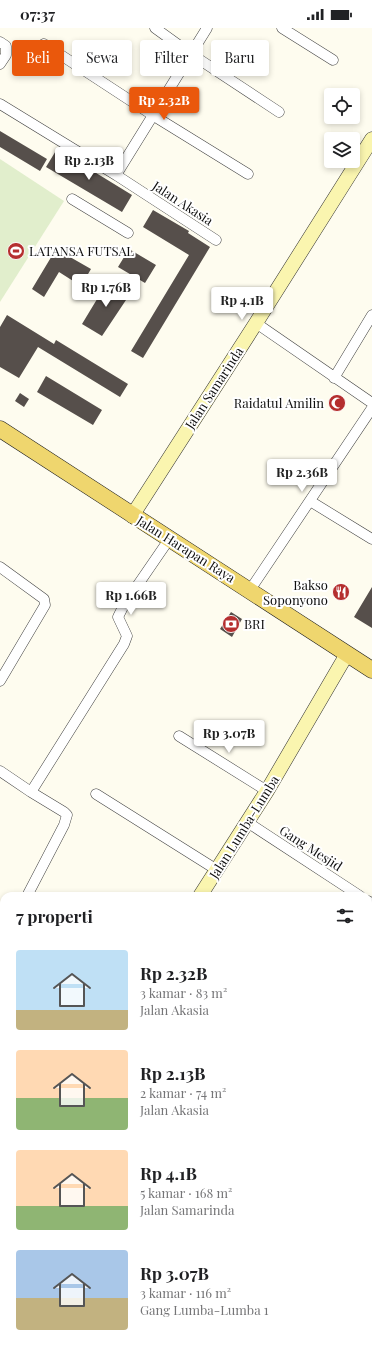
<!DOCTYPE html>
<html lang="id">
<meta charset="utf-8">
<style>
:root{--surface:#fff;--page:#f2f2f2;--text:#202124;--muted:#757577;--accent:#ea580c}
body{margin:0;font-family:"Playfair Display",serif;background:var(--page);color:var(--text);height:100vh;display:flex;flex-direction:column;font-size:15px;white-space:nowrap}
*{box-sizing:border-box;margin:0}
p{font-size:13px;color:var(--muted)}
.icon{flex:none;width:22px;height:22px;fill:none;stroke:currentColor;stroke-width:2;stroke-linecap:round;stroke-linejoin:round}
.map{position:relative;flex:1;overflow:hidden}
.sheet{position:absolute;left:0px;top:864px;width:372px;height:456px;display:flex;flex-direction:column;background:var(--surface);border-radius:12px 12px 0 0;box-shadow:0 2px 6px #0003}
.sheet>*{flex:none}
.guide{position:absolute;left:12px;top:12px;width:348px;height:36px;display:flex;gap:8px}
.fabs{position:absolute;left:324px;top:60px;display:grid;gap:8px}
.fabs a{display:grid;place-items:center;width:36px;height:36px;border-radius:4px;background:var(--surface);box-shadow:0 2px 6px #0003;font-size:20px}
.price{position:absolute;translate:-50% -34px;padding:0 9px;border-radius:4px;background:#fff;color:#222;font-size:13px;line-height:26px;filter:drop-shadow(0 1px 2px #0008)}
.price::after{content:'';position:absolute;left:50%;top:24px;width:12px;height:9px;margin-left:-6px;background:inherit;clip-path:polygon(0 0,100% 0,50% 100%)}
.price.active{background:var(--accent);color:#fff}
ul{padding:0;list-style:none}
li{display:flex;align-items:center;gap:12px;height:100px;padding:0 16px}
li span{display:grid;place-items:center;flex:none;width:112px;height:80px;border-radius:4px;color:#555}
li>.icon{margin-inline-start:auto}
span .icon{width:48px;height:48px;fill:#fffc;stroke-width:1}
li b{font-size:17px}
h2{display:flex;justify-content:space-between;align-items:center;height:48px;padding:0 16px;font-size:17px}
.tag{padding:0 14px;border-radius:4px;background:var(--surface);box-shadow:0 2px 6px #0003;font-size:14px;line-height:36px}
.tag.active{background:var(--accent);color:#fff}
.status{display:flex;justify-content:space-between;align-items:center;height:28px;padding:0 20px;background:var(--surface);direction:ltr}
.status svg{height:11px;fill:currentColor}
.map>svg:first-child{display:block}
.pitch{fill:#e1eecc}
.building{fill:#564f4b}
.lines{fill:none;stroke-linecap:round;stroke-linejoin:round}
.street-casing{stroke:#414141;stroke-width:11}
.secondary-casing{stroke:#303030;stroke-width:15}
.primary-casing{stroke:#1f1f1f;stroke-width:17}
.street{stroke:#fff;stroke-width:10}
.secondary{stroke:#faf5af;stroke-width:14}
.primary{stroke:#efd66e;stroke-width:16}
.labels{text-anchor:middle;stroke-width:4;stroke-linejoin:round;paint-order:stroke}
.street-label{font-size:13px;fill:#0e0e0e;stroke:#fff}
.poi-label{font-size:13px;fill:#0e0e0e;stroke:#fff;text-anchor:start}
</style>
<div class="status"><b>07:37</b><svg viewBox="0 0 49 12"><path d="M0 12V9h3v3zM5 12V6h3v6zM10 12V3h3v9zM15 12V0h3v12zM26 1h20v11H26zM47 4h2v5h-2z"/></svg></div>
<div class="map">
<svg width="372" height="1320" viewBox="0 0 372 1320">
<rect width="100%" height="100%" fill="#fefcef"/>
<path class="pitch" d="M0,131L64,173L0,274Z"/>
<path class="building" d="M0,103L47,131L40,143L0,119Z
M57,121L132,167L122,184L46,139Z
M153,182L189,203L188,205L210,219L143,330L131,323L189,227L143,199Z
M56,221L91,241L81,258L59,244L44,269L32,261Z
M129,221L156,237L145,255L118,239Z
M108,253L130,266L102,308L82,296Z
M7,287L54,316L56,312L128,356L120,369L38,319L19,350L0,339V299Z
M46,348L102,382L93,397L37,364Z
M20,365L29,371L24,379L15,373Z
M372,559V600L354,589Z
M231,584L242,591L232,609L220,601Z"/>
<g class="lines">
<g class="street-casing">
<path id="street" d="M155,0L191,26L279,84
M282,0L333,32
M0,14L6,18V27L0,36
M44,16L154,88L248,146
M0,76L116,147L216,212
M116,147L207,0
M72,171L128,205
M256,295L372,375
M334,350L372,287
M310,473L372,511
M0,539L44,571L45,577L0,653
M250,562L372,380
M179,708L267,763
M0,743L31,764L64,784L67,787L64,797L27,868
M31,764L124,616L127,608L118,589L124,577L170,510
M96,766L217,842
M247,794L360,868
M368,873L372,876
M0,895L4,890
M0,921L4,924
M368,950L372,945
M0,980L4,974
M0,1049L4,1053
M368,1126L372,1120
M368,1158L372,1161
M141,1316L145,1320
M268,1320L272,1316"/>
</g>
<g class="secondary-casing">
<path id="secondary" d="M132,488L256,295L372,111
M200,868L267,763L347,626
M0,1162L4,1157
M368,1294L372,1297
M0,1303L4,1306
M15,1316L20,1320"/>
</g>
<g class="primary-casing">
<path id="primary" d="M0,401L372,642"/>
</g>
<use href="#street" class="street"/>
<use href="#secondary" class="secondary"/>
<use href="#primary" class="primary"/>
</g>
<defs>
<g id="stadium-disc" transform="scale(0.9)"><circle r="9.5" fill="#b52f2f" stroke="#fff"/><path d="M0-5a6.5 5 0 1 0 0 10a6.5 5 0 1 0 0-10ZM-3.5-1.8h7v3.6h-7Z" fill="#fff"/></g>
<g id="mosque-disc" transform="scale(0.9)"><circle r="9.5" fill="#b52f2f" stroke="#fff"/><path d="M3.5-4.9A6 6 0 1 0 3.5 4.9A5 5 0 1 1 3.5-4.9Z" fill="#fff"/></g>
<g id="restaurant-disc" transform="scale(0.9)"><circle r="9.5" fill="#b52f2f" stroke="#fff"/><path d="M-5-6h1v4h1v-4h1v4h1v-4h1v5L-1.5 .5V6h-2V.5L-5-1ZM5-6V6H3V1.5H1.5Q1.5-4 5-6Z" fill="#fff"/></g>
<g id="bank-disc" transform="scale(0.9)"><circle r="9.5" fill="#b52f2f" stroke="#fff"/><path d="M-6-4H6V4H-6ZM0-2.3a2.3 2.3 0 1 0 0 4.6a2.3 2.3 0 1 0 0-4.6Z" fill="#fff"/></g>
</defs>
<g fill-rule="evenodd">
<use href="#stadium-disc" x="16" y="223"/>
<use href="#mosque-disc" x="337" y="375"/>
<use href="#restaurant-disc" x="341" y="564"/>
<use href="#bank-disc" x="231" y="596"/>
</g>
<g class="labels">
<g class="street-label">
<text transform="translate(183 175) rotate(33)" y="5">Jalan Akasia</text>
<text transform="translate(214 360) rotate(-57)" y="5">Jalan Samarinda</text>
<text transform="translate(186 521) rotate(32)" y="5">Jalan Harapan Raya</text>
<text transform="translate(244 799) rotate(-58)" y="5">Jalan Lumba-Lumba</text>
<text transform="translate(311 820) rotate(33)" y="5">Gang Mesjid</text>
</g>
<g class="poi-label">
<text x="29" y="228">LATANSA FUTSAL</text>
<text x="324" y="380" text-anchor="end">Raidatul Amilin</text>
<text x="328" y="562" text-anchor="end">Bakso<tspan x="328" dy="15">Soponyono</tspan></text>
<text x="244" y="601">BRI</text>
</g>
</g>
</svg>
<div class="fabs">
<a><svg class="icon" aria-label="locate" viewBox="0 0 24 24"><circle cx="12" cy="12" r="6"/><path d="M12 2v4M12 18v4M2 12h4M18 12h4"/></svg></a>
<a><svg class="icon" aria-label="layers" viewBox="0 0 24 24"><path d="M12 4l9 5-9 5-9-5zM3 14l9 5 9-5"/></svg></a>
</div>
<b class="price active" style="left:164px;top:93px">Rp 2.32B</b>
<b class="price" style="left:89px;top:153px">Rp 2.13B</b>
<b class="price" style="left:106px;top:280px">Rp 1.76B</b>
<b class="price" style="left:242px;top:293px">Rp 4.1B</b>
<b class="price" style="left:302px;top:465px">Rp 2.36B</b>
<b class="price" style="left:131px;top:588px">Rp 1.66B</b>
<b class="price" style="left:229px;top:726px">Rp 3.07B</b>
<div class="guide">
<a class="tag active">Beli</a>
<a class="tag">Sewa</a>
<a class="tag">Filter</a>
<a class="tag">Baru</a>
</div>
<section class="sheet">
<h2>7 properti<svg class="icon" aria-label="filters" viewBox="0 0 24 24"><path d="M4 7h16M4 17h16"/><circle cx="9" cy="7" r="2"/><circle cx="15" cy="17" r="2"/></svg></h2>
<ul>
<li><span style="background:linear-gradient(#bfe0f5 75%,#c2b280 0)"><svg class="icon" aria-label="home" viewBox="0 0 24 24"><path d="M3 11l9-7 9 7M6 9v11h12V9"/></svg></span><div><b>Rp 2.32B</b><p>3 kamar · 83 m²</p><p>Jalan Akasia</p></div></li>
<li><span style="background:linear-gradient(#ffd9b3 60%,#8fb573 0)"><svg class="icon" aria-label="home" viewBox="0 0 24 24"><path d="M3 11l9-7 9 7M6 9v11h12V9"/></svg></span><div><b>Rp 2.13B</b><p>2 kamar · 74 m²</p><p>Jalan Akasia</p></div></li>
<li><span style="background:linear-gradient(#ffd9b3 70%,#8fb573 0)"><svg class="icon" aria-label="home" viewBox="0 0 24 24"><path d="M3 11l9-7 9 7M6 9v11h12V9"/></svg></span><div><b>Rp 4.1B</b><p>5 kamar · 168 m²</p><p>Jalan Samarinda</p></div></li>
<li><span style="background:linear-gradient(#a9c7e8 60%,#c2b280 0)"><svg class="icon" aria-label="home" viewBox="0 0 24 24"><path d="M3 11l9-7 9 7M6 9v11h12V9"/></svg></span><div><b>Rp 3.07B</b><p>3 kamar · 116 m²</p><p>Gang Lumba-Lumba 1</p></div></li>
</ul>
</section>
</div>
